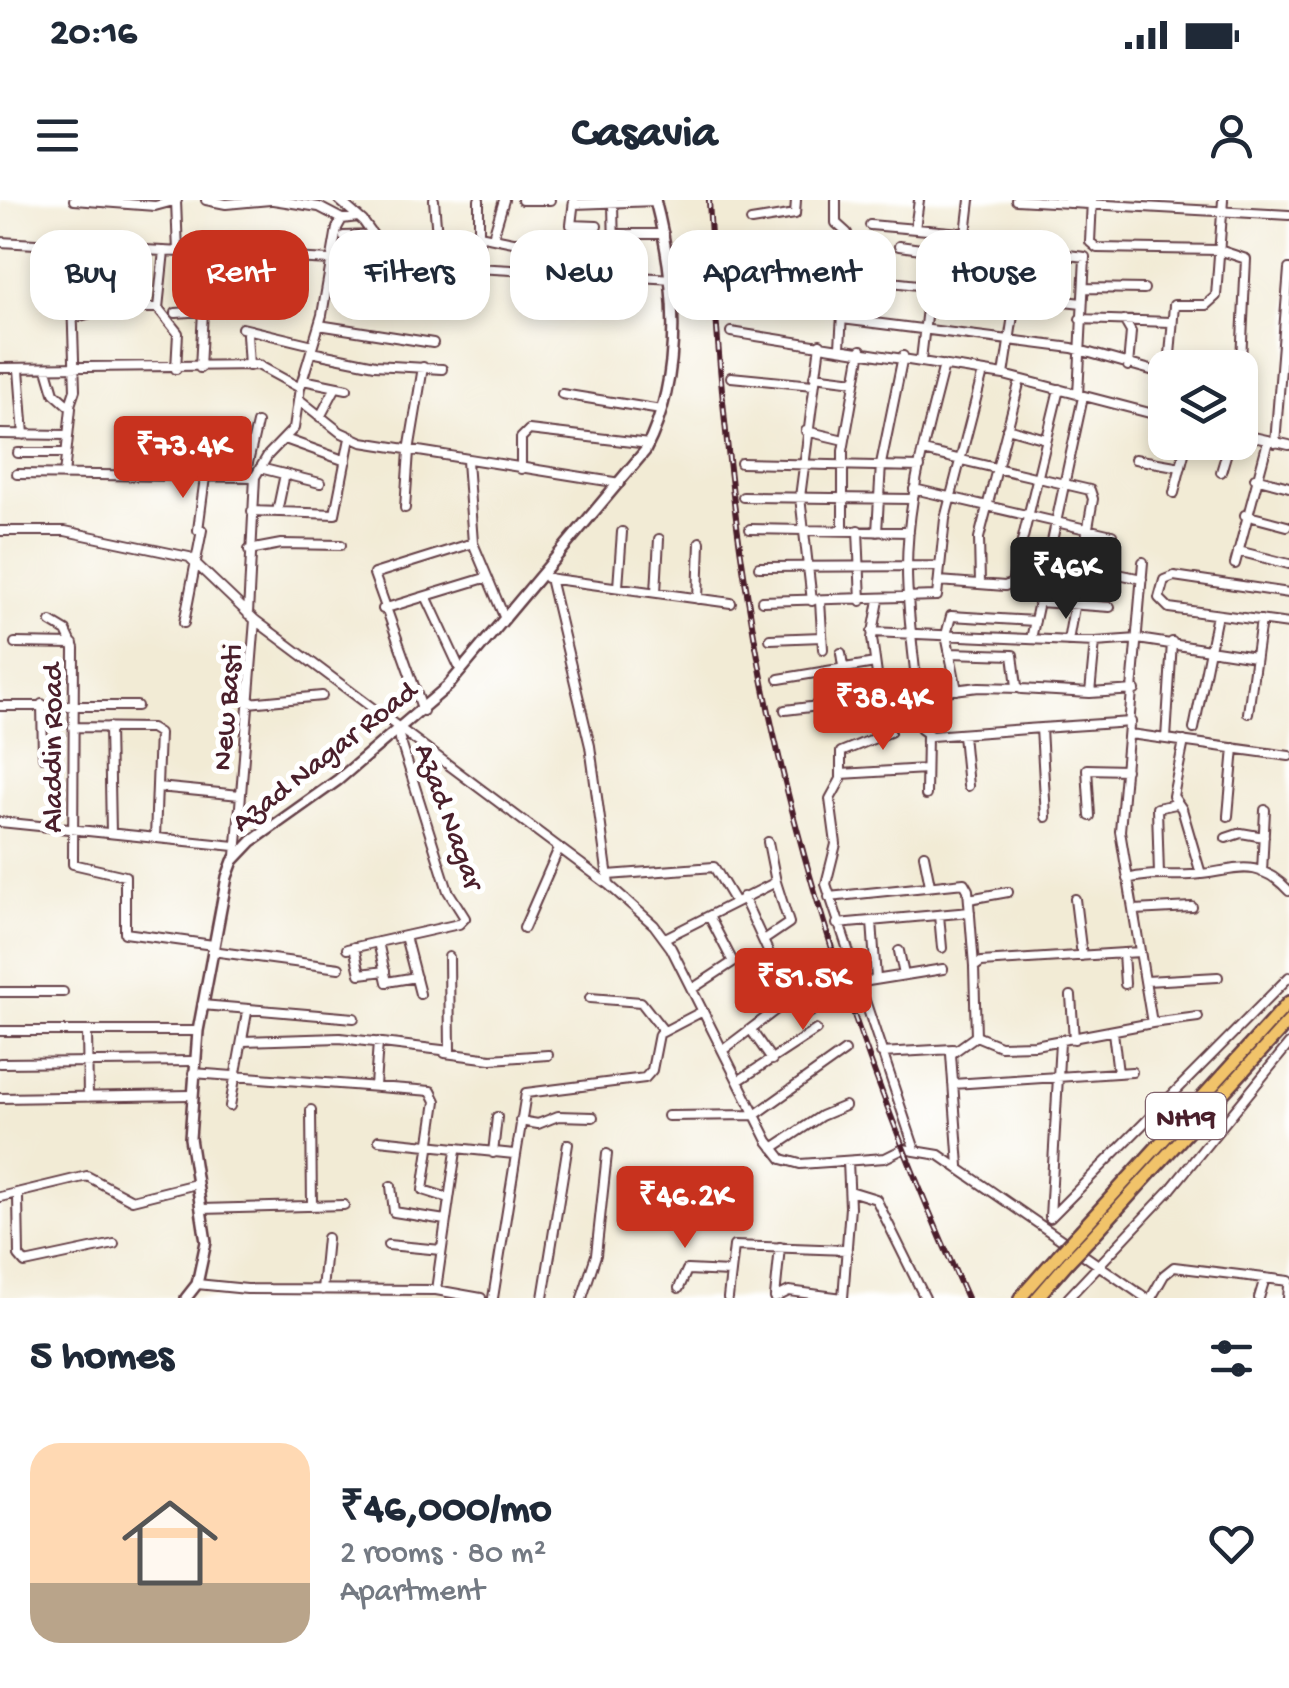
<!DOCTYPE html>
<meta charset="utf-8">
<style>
:root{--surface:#fff;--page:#f6f6f7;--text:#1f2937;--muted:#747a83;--accent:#c8321e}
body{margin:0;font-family:"Gochi Hand",sans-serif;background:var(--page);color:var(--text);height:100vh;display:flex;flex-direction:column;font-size:38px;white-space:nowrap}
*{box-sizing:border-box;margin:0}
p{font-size:32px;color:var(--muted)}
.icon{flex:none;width:55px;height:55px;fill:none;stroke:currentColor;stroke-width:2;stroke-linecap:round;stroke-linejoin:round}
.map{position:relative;height:1098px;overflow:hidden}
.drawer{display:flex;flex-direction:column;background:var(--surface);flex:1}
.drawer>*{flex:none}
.banner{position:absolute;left:30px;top:30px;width:1230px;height:90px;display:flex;gap:20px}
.buttons{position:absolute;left:1148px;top:150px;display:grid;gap:20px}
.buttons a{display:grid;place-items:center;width:110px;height:110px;border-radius:20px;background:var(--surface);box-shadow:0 5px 15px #0003;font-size:50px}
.price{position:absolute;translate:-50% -85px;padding:0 22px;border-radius:10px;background:var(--accent);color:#fff;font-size:32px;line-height:65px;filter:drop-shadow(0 2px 5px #0008)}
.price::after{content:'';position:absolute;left:50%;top:60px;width:30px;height:22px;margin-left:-15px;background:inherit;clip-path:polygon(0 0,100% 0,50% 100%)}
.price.selected{background:#222;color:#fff}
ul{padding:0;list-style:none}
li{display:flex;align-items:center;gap:30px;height:250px;padding:0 30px}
li span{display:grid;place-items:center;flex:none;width:280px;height:200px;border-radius:30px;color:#555}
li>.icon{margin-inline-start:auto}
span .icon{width:120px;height:120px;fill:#fffc;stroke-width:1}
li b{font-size:42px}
h2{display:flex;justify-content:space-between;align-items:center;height:120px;padding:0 30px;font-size:42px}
.tag{padding:0 35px;border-radius:30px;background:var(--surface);box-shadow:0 5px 15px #0003;font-size:35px;line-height:90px}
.tag.selected{background:var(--accent);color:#fff}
.status{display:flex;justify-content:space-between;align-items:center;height:70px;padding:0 50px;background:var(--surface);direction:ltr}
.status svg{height:28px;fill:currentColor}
header{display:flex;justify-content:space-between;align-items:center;height:130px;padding:0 30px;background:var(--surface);font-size:45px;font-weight:800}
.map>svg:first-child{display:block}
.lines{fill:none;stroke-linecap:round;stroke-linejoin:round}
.minor-casing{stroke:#633e44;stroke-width:12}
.tertiary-casing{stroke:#633e44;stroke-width:14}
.trunk-casing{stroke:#633e44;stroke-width:16}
.minor{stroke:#fff;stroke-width:8}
.tertiary{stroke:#fff;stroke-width:9}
.trunk{stroke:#f1c36a;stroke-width:11}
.rail-casing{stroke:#4a1f2b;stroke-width:6}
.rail{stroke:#fff;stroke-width:2.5;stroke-dasharray:8;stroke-linecap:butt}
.trunk-bridge-casing{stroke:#633e44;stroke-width:16;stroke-linecap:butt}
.trunk-bridge{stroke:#f1c36a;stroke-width:11}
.labels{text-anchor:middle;stroke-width:10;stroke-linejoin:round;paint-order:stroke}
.shield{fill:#fff;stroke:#80626b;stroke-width:2.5}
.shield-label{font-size:28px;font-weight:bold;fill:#4a1f2b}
.street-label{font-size:30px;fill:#4a1f2b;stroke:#fff}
</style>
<div class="status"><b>20:16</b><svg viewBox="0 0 49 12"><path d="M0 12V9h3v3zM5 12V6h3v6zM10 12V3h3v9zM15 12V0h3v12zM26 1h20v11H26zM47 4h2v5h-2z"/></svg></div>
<header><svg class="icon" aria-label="menu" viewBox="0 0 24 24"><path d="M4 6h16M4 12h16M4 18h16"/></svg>Casavia<svg class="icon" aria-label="person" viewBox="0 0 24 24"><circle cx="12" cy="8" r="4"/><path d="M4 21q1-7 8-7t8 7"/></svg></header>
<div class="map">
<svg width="1289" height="1098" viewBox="0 0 1289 1098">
<rect width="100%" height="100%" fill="#fff"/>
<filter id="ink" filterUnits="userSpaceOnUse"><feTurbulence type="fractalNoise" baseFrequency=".01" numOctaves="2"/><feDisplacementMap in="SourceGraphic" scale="20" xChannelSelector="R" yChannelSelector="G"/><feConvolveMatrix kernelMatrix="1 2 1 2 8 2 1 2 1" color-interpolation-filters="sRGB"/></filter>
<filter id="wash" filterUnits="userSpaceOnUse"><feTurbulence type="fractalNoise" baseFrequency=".0048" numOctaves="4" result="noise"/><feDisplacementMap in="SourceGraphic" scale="40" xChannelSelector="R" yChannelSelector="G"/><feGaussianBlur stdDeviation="2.25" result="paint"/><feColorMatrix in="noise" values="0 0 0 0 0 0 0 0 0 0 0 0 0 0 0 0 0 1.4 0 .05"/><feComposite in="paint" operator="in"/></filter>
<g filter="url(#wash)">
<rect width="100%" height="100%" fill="#f2ebd5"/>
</g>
<g filter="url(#ink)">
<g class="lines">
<g class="minor-casing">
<path id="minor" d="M74,0L155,6L177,0
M206,0L226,4L270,0
M273,0L319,7L342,19
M339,0L363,21L394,64
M434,0L437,36
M522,0H550
M574,0L571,25L597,26
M836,0V23L847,33L840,147
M1016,0L1289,15
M1092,0L1090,42L1097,48L1219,50L1246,59L1240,181
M176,1L178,52
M574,4L656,1
M751,21L795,14L796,0
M870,25L962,33L970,39L967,53L940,50L933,56L921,160
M915,29L919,0
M614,34H664
M966,34L970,0
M479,35L513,42H572
M344,36L373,35
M493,37L504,0
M418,40L450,37L479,43
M0,42L674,79
M64,46L65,86L72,99L75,190L70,205
M899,46L936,51
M164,51L158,108L178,133L176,169
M588,53L614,51L613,3
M964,54L995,55L1017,49L1085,57L1078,195
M479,68V0
M891,82L1082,103
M1084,88L1144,89
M176,113L203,111L211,54
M73,118L109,108H158
M842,119L1072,148L1165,174
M1080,119L1171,122
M1124,120L1131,132L1128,166
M319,125L433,143
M242,128L313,145
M731,132L1004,175L1165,217
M247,134L249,166
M311,152L375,165L442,169
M944,165C927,232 907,299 907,368C907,422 917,475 921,529L931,536L1041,528L1046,617
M0,168L258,165L300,188
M200,168L203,111
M1169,168L1174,105H1206L1216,96L1223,0
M19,169L24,235
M47,169L54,193L71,208L64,275
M1004,175L1023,49
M814,176L855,181
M731,177L813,185
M303,180L347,189
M562,194L661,210
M301,201L340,232L362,242L620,283
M320,217L336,187
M1007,228L1046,239
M806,231L844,240
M0,234L68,235
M1240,234L1289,245
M285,239L346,261
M1275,243L1289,69
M923,251L1090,290L1093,299L1068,441
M18,253H66
M1135,259L1181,267
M467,261L473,343L505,419
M741,263L920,267
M260,268L320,283
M521,269V238L529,230L649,244
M1221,272L1230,242
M17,274L255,277
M245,276L257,223
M1255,278L1289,287
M914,289L1112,335
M1174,293L1187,242
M743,297L912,299
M405,308L409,251L423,167
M252,311L335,314L350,238
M277,312L285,274
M1245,315L1287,326
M750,329L909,332
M843,329V251L861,150
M198,330L205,277
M858,330L861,401
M0,331H65L189,357L255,420L609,685L654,725L671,748L768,941L782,959L800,964L885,958L903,949L939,955L1146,1098
M877,332L881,264L903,156
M249,350L281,344L341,345
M1238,351L1289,364
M1235,364L1268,241
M1080,366L1142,379
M759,367L939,366
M547,378L731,403
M550,378L590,546L609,685
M939,381L1005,386L1012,383L1059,189
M980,384L979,338L1020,180
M618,387L622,332
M656,392L659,339
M1289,393L1174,376L1164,380L1159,398L1169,408L1289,424
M427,398L461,471
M698,399L700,342
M879,400L872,438L880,497
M762,401L937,396L945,319L983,172
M812,401L800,297L820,144
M820,401L823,449
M1039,402L1110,407
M383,409L485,378
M248,414L255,277L268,255L294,228L300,188L322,115L337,28L342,19L358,17
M51,422L66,431L74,448L73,664L125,676V733L213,745
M184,423L202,330
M872,432L1095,442L1138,439L1255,457
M770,439L822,437
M1031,439L1083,197
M15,443L73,444
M841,453L848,500
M950,453L1013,455L1017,486L1021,489L1090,493L1135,490
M779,479L875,463
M957,490L946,435L951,416L1035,421
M1090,493L1095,442
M886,497L890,532L841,552V579L830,599L836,644L826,684L915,950
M248,503L322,496
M42,504L43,557
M0,506H137
M785,510L979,487L1019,488
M423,511L374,374L473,343
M1248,513L1261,420
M73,527L151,528L159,533L155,638
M109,527L111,633
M1041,528L1131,522
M1194,529L1217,415
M1130,534L1289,556
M963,535L968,586
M1166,539L1172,442
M1184,541L1173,596L1182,609L1201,674
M841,574L926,569
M158,587L240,595
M926,595L927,535
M1090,616L1087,569L1126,570
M1228,616L1234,548
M0,622L235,646
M1226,638L1241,633L1264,637
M924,655L930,685
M236,656L255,420
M1262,672L1265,610
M608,675L714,667L735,702
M1159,675L1157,608L1176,604
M1127,679C1148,673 1169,676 1191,675C1232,673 1255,654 1289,691
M829,697L964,683L968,690L974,766
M969,699L1008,692
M1075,699L1082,756
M1134,710L1192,707
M939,715L942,748
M872,721L876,779
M837,724L970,712
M524,728L559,648
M405,736L420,794
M665,738L776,682L768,642
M764,740L789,723L776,682
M378,742L387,782L416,777
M354,747L360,774L385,771
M347,749L459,724L465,718L448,691L398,533
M212,751L339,768
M899,751L904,775
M1123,753L1125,784
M1146,781L1218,777
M856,783L943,769
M692,789L733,762L709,716
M0,792H63
M1071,796L1074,839
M590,798L641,802L663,830
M790,799L806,815L828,801
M202,805L354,818
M1152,823L1198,817
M751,830L772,860
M0,831H198
M87,831L88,897
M1113,832L1118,873
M976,836L1000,846L1035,845L1152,823L1120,631L1143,362
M243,841L340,838L450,851L449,757
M723,850L790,799L743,697
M445,853L491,859L548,855
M881,853L953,849
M0,863L194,861
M193,873L431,891L436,901L423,990L448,998
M738,881L816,830
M953,884L1132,872
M375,886L378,842
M0,898L191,895
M230,906L247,812
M311,910L312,1006
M668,916L755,915L845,851
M520,921L538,924L558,916L593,917
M379,940L514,954
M773,948L821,916L845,906
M493,953L497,917
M959,966L951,854L976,836L974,767L981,762L1140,752
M391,986L394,1012L445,1020
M850,991L876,999L925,1098
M18,996L19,1056L25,1063L114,1044
M0,997L87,976L132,1000L196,984
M201,1009L344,1005
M1050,1017L1060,842
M1050,1018L1289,777
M388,1045L441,1050
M197,1084L247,1089L436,1090L481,1098
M679,1088L687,1070L730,1072
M322,1090L327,1038
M436,1090L456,951
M775,1097L780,1047
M493,1098L526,893L645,878L652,870L659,834L703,811
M543,1098L568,944
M582,1098L596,1055L607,954
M728,1098L734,1046L847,1050
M775,1098L789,1091L843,1098
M843,1098L850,1007L848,961
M1068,1098L1170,990L1289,844
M1151,1098L1164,1075L1174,1067L1289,1081
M1259,1098L1265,1078
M1288,1098L1289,1086"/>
</g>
<g class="tertiary-casing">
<path id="tertiary" d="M186,1098L197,1084L206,1042L190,938L198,831L227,677L233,661L252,641L338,580L448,486L645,251C685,174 676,81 655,0"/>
</g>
<g class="trunk-casing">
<path id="trunk" d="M1082,1029L1289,802
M1091,1038L1289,821
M1020,1098L1058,1055
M1037,1098L1068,1062"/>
</g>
<use href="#minor" class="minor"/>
<use href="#tertiary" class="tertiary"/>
<use href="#trunk" class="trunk"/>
<g class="rail-casing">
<path id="rail" d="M709,0C716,133 726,267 748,399C786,641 867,876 967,1098"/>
</g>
<use href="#rail" class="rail"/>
<g class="trunk-bridge-casing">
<path id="trunk-bridge" d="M1058,1055L1082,1029
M1068,1062L1091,1038"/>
</g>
<use href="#trunk-bridge" class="trunk-bridge"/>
</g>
</g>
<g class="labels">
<rect class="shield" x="1146" y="893" width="80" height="46" rx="8"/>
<g class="shield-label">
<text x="1186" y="926">NH19</text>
</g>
<g class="street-label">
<text transform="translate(225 507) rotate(-85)" y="10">New Basti</text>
<text transform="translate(51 548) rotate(-90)" y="10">Aladdin Road</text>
<text transform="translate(323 555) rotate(-38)" y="10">Azad Nagar Road</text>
<text transform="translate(451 616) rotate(70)" y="10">Azad Nagar</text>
</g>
</g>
</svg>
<div class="buttons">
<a><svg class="icon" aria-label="layers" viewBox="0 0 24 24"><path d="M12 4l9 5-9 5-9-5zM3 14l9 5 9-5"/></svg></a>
</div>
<b class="price" style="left:183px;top:301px">₹73.4K</b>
<b class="price selected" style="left:1066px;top:422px">₹46K</b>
<b class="price" style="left:883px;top:553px">₹38.4K</b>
<b class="price" style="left:803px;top:833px">₹51.5K</b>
<b class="price" style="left:685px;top:1051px">₹46.2K</b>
<div class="banner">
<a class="tag">Buy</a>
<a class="tag selected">Rent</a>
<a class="tag">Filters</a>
<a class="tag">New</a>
<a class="tag">Apartment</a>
<a class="tag">House</a>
</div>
</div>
<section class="drawer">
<h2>5 homes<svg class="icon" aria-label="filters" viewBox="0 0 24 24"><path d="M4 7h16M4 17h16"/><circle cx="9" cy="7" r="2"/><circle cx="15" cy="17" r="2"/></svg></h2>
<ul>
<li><span style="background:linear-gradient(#ffd9b3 70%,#b9a48a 0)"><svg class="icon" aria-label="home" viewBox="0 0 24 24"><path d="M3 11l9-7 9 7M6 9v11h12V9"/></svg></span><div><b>₹46,000/mo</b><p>2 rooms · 80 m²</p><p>Apartment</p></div><svg class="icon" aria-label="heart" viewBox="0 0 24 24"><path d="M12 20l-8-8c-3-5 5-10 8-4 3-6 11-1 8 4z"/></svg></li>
</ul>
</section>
